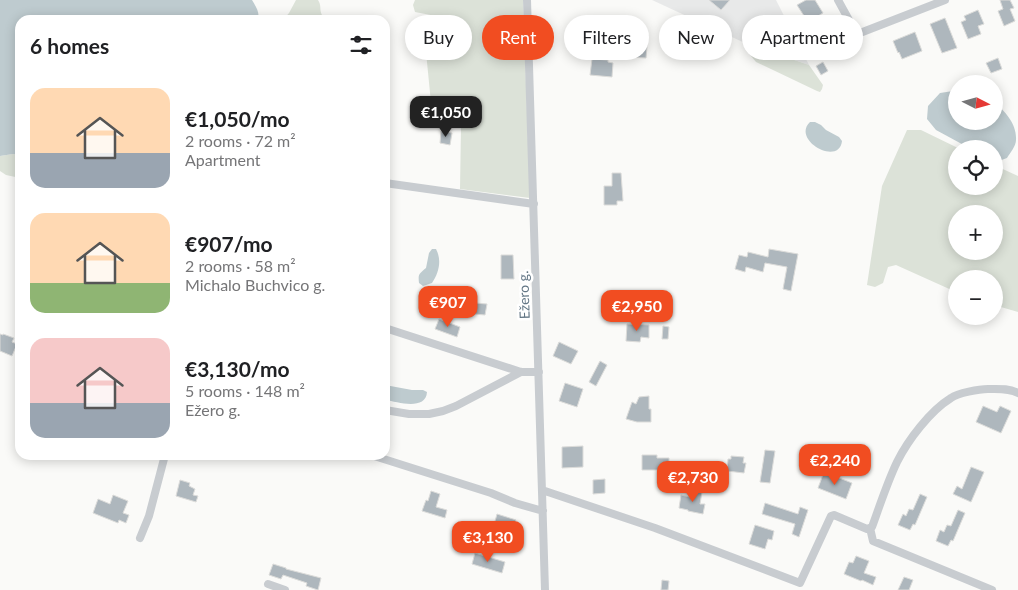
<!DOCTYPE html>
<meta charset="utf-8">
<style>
:root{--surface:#fff;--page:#f2f2f2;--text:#202124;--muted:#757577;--accent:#f14d21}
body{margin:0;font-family:Lato,sans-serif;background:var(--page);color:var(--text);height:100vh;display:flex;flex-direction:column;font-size:19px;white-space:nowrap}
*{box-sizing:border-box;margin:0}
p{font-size:16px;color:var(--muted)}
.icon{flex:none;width:28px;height:28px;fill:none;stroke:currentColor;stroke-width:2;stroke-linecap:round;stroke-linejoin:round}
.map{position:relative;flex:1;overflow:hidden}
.side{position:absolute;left:15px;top:15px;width:375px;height:445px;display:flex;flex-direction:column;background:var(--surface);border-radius:15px;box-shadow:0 2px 12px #0003}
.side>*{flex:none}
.guide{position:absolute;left:405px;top:15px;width:475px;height:45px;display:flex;gap:10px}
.needle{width:32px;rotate:96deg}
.buttons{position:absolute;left:948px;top:75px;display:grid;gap:10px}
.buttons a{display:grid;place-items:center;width:55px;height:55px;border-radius:50%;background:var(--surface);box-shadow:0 2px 12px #0003;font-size:25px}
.price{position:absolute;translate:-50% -42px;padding:0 11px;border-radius:10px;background:var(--accent);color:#fff;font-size:16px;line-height:32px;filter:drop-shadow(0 1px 2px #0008)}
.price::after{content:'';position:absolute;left:50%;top:30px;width:15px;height:11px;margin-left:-8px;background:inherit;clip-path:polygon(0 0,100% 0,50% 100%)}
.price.selected{background:#222;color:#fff}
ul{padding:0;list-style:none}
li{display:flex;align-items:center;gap:15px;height:125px;padding:0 15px}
li span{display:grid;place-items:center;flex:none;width:140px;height:100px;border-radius:15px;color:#555}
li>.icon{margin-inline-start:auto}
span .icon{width:60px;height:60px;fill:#fffc;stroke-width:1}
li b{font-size:21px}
h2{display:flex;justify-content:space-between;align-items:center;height:60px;padding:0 15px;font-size:21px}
.chip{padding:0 18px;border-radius:22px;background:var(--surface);box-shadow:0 2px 12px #0003;font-size:18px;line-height:45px}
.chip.selected{background:var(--accent);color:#fff}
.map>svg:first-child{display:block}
.built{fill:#e8e9e9}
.green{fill:#dce2d8;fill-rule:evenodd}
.water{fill:#becbcf}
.building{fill:#aeb7bd;stroke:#dcdcda}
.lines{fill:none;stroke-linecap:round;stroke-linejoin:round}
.minor{stroke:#c8ccd0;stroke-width:8}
.labels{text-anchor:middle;stroke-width:5;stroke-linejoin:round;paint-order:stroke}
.street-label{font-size:14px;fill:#637685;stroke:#fff}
</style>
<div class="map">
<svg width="1018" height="590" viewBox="0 0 1018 590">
<rect width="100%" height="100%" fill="#fafaf8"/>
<path class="built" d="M652,0H776L809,65L747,44Z"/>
<path class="green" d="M296,0H318C323,8 317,11 326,20H337H283L289,13Z
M415,0H523L530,198L460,189L461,127L433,123L425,42L435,28L440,26L441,17L415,12L413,5Z
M747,44L809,65L823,85L822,89L820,92L817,91L756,62L751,56Z
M907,130H921L960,149H956V186H994V165L1018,176V312L994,305V279H956V292L896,265L888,267L883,283L875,287L867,285L882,186ZM956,214H994V251H956Z
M13,154L20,155V178L6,175L0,171V156Z"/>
<path class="water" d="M0,0H252C256,7 260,12 258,20H20V155L13,154L0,156Z
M953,91H956V121H994V102C1005,111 1017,124 1016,140C1016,146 1010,153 1007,158L996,162L994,161V149H971L936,130L927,119L928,106L940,93Z
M810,122H815L821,125L826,130L839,137L842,141C839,167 791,140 810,122Z
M432,249H436C442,260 439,273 432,283L423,286L419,283C418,274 419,274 426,268L429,253Z
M385,385L412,390H423L427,392C426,411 397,402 386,400H385Z"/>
<path class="building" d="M709,0H730L721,10Z
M806,0H815L823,13L808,22L797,5Z
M1000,0H1010L1014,8L1010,9L1015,21L1004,26L998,11L1003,9Z
M978,10L984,24L978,26L981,34L968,39L961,22L966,20L964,16Z
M585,18H596V27H593V31L584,30Z
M945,18L957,48L942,53L930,24Z
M831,30L840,47L824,56L815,38Z
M915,32L922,51L902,59L899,52L898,53L893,41Z
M632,34L648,35L646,58L630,57Z
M998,58L1002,69L991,73L986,63Z
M592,59L608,60V62L613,63L612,77L590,75Z
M823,62L828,71L821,75L816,66Z
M441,131L452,133L450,145L440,143Z
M612,173H621L623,201H617V205H604V186H612Z
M769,249L798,254L791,291L783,289L787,267L765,263L763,272L746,267L745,272L735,269L739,255L747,257L748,252L768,257Z
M501,255H513L514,279H501Z
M456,292L476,295L475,303L487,304L485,315L474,314L473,316L459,314L460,307H455Z
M439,319L460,327L457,337L435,329Z
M627,324L649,325V338L641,337L640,342L626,341Z
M663,326L669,327L668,339H662Z
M0,334L3,335V334L14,338L12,342L17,344L12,356L0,351Z
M559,342L578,351L571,364L553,356Z
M600,361L607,365L596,386L589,382Z
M565,383L583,389L577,407L559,401Z
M649,396V409H651V422H637L626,419L632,402L636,404L639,397Z
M983,406L997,412L1000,406L1011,411L1001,433L976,422Z
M583,446V467L562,468V447Z
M765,450L775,451L770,483L760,482Z
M642,455H657V458H669V470H642Z
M731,456L744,457L743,463H746L744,473L727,471L728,459H731Z
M971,467L984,472L971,502L953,494L957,486L962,489Z
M824,472L852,483L846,499L818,488Z
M605,479V493L593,494V480Z
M180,480L190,483L189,486L195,489L193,495L198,496L196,502L176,496Z
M691,490L702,492L700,504H705L703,514L688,511V510L679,508L681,495L690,497Z
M431,491L440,494L436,507L447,510L445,518L422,511L426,500L428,501Z
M920,494L927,497L915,525L913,524L910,530L898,525L903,514L906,516L909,509L913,510Z
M113,495L128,501L123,513L129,515L126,523L119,520L118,523L93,513L98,499L110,504Z
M765,503L798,514L800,507L808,510L799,537L792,534L795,524L762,514Z
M958,510L965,513L953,541L951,540L948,546L936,541L940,530L944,532L947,525L951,526Z
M497,514L516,520L514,526L521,529L518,540L492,532Z
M755,525L774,531L772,540L768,539L765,549L749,544Z
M475,553L505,562L502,573L472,564Z
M856,556L869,561L864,573L876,577L873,585L862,580L861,581L844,574L849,562L853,563Z
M273,564L286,568V569L321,578L318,590L306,586L307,583L283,575L281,579L269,575Z
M904,577L913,580L909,590H898Z
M662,580L669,581L668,590H661Z"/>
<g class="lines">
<path class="minor" d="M527,0L545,590
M838,0L855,31L860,33L945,0
M385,183L534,204
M385,328L521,372H539
M385,410L409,414H429L443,411L456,406L521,372
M371,455L491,493L515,503L543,511
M542,490L655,528L800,583L831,516L834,515L867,529L872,527C880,505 887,483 897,462C908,440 930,411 951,398C958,393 979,389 988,389C998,389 1009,388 1018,393
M870,528L873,541L992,590
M140,538L149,516L165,455
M268,584L285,590"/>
</g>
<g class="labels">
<g class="street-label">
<text transform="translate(524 295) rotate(-92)" y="5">Ežero g.</text>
</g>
</g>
</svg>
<div class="buttons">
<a><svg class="needle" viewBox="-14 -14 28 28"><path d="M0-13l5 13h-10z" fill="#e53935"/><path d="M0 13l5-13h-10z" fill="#757577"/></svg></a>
<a><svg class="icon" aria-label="locate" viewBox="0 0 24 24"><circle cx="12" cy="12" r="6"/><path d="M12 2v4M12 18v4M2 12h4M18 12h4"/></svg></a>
<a>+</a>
<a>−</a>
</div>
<b class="price selected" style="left:446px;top:138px">€1,050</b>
<b class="price" style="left:448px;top:328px">€907</b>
<b class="price" style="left:637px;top:332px">€2,950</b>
<b class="price" style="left:835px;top:486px">€2,240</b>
<b class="price" style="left:693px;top:503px">€2,730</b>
<b class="price" style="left:488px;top:563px">€3,130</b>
<div class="guide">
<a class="chip">Buy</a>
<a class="chip selected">Rent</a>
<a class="chip">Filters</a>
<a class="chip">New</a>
<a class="chip">Apartment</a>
</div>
<section class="side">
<h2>6 homes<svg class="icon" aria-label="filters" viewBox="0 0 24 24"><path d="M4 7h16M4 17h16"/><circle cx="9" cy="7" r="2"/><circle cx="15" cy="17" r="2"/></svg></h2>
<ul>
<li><span style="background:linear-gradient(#ffd9b3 65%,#9aa5b1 0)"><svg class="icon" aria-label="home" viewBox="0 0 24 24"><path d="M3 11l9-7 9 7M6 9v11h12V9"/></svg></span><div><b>€1,050/mo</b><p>2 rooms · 72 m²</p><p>Apartment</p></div></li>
<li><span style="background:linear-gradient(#ffd9b3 70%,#8fb573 0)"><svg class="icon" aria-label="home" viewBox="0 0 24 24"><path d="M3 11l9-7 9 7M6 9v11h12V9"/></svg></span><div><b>€907/mo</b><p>2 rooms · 58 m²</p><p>Michalo Buchvico g.</p></div></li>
<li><span style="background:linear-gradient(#f6c9c9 65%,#9aa5b1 0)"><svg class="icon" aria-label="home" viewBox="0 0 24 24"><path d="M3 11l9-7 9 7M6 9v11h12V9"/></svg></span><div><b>€3,130/mo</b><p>5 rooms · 148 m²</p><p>Ežero g.</p></div></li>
</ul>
</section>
</div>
